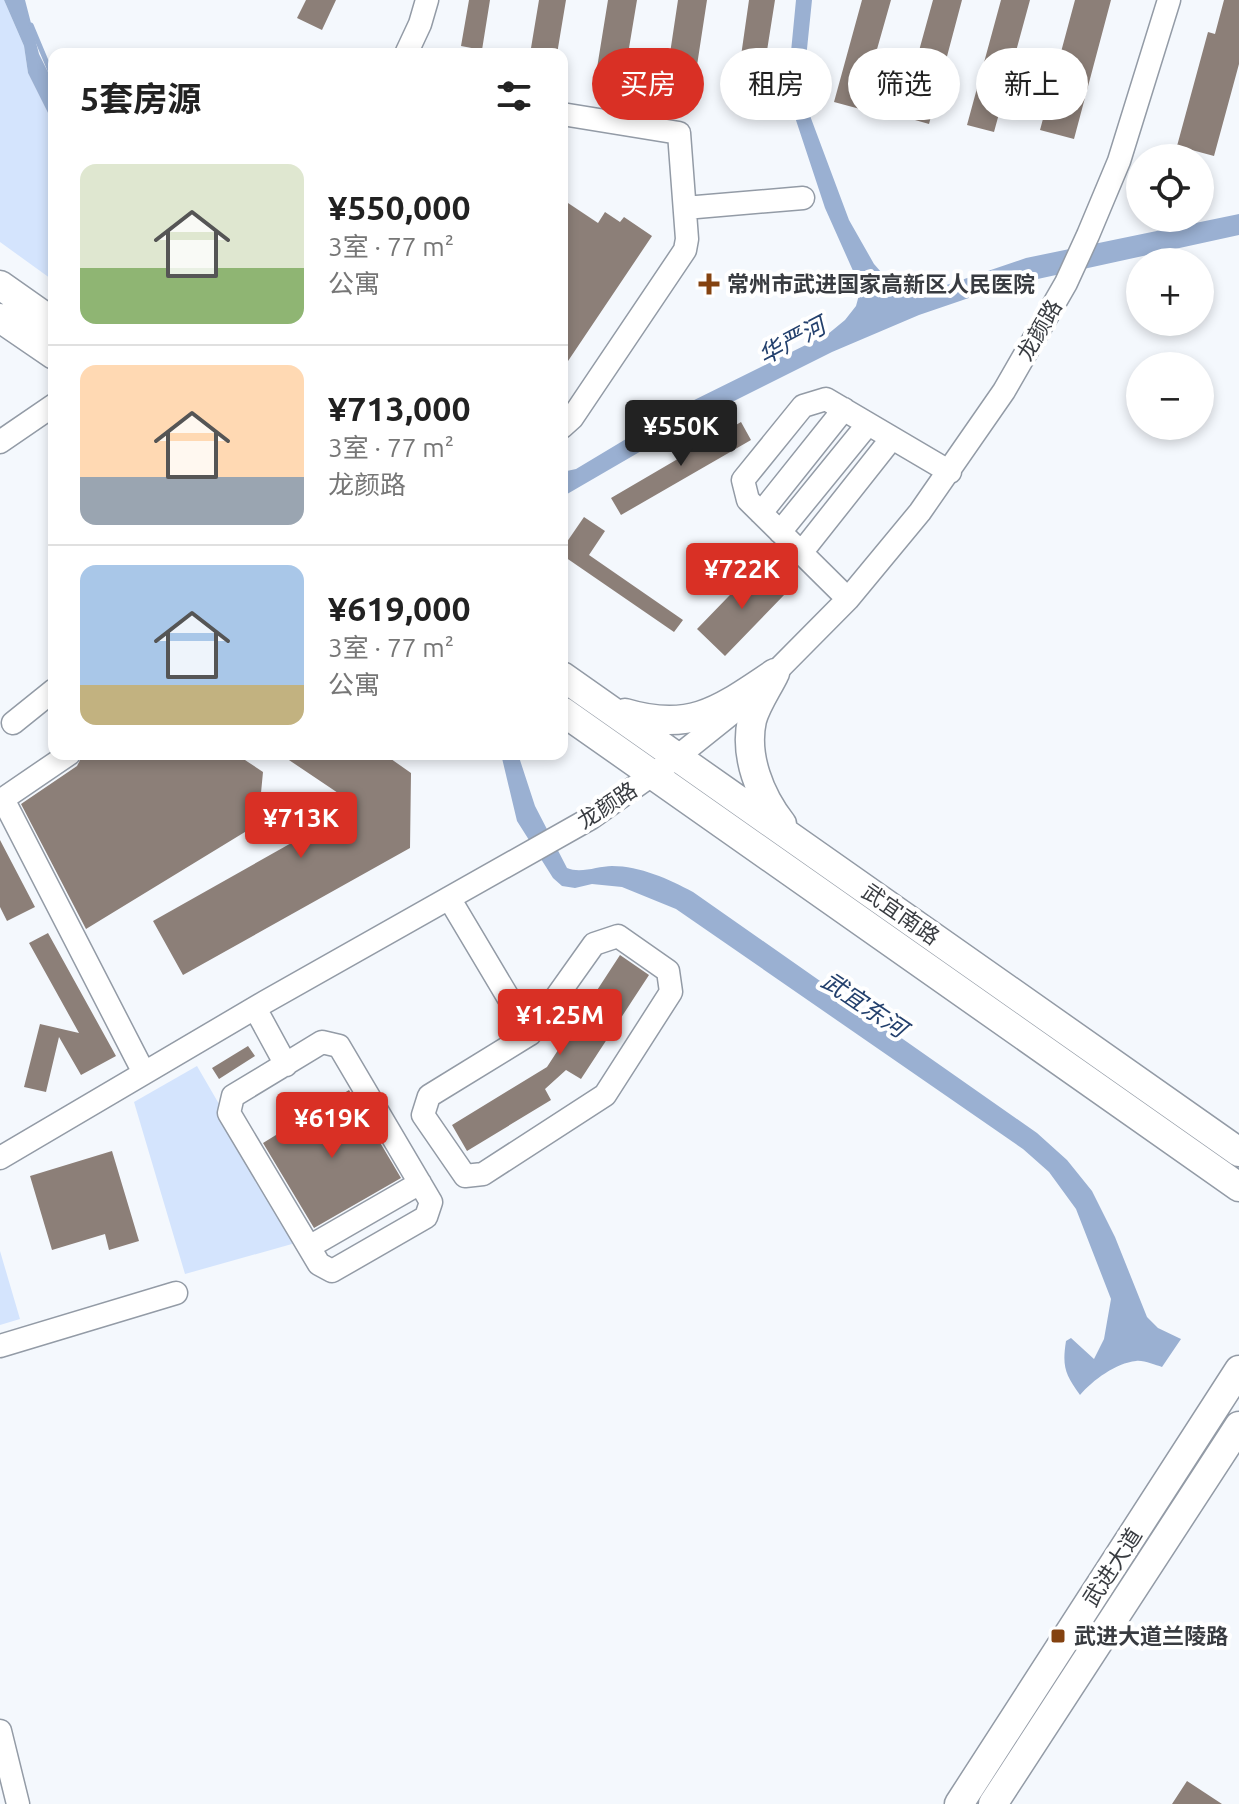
<!DOCTYPE html>
<html lang="zh">
<meta charset="utf-8">
<style>
:root{--surface:#fff;--page:#f2f2f2;--text:#222;--muted:#767676;--line:#e0e0e0;--accent:#d93025}
body{margin:0;font-family:Ubuntu,"Noto Sans SC",sans-serif;background:var(--page);color:var(--text);height:100vh;display:flex;flex-direction:column;font-size:30px;white-space:nowrap}
*{box-sizing:border-box;margin:0}
p{font-size:26px;color:var(--muted)}
.icon{flex:none;width:44px;height:44px;fill:none;stroke:currentColor;stroke-width:2;stroke-linecap:round;stroke-linejoin:round}
.map{position:relative;flex:1;overflow:hidden}
.sheet{position:absolute;left:48px;top:48px;width:520px;height:712px;display:flex;flex-direction:column;background:var(--surface);border-radius:16px;box-shadow:0 4px 12px #0003}
.sheet>*{flex:none}
.banner{position:absolute;left:592px;top:48px;width:526px;height:72px;display:flex;gap:16px}
.buttons{position:absolute;left:1126px;top:144px;display:grid;gap:16px}
.buttons a{display:grid;place-items:center;width:88px;height:88px;border-radius:50%;background:var(--surface);box-shadow:0 4px 12px #0003;font-size:40px}
.price{position:absolute;translate:-50% -68px;padding:0 18px;border-radius:8px;background:var(--accent);color:#fff;font-size:26px;line-height:52px;filter:drop-shadow(0 2px 4px #0008)}
.price::after{content:'';position:absolute;left:50%;top:48px;width:24px;height:18px;margin-left:-12px;background:inherit;clip-path:polygon(0 0,100% 0,50% 100%)}
.price.selected{background:#222;color:#fff}
ul{padding:0;list-style:none}
li{display:flex;align-items:center;gap:24px;height:200px;padding:0 32px}
li+li{border-top:2px solid var(--line)}
li span{display:grid;place-items:center;flex:none;width:224px;height:160px;border-radius:16px;color:#555}
li>.icon{margin-inline-start:auto}
span .icon{width:96px;height:96px;fill:#fffc;stroke-width:1}
li b{font-size:34px}
h2{display:flex;justify-content:space-between;align-items:center;height:96px;padding:0 32px;font-size:34px}
.pill{padding:0 28px;border-radius:36px;background:var(--surface);box-shadow:0 4px 12px #0003;font-size:28px;line-height:72px}
.pill.selected{background:var(--accent);color:#fff}
.map>svg:first-child{display:block}
.green{fill:#d4e4fd}
.water{fill:#9ab0d2}
.lines{fill:none;stroke-linecap:round;stroke-linejoin:round}
.stream{stroke:#9ab0d2;stroke-width:5}
.building{fill:#8c7f78}
.minor-casing{stroke:#939ba6;stroke-width:25}
.major-casing{stroke:#939ba6;stroke-width:31}
.minor{stroke:#fff;stroke-width:22}
.major{stroke:#fff;stroke-width:28}
.poi-dot{fill:#844210;stroke:#fff;stroke-width:3}
.labels{text-anchor:middle;stroke-width:8;stroke-linejoin:round;paint-order:stroke}
.poi-label{font-size:22px;font-weight:bold;fill:#393c41;stroke:#fff;text-anchor:start}
.street-label{font-size:22px;fill:#393c41;stroke:#fff}
.water-label{font-size:24px;font-style:italic;fill:#23406d;stroke:#fff}
</style>
<div class="map">
<svg width="1239" height="1804" viewBox="0 0 1239 1804">
<rect width="100%" height="100%" fill="#f4f8fd"/>
<path class="green" d="M0,0H4L24,46L28,73L54,125V281L0,242Z
M197,1066L299,1242L185,1274L134,1102Z
M0,1251L20,1319L0,1325Z"/>
<path class="water" d="M4,0H25L39,54L54,84V125L28,73L24,46Z
M796,0H812L803,88L809,113L849,220L874,264L888,280L902,290L920,294L1026,258L1239,214V235L1001,287L919,315L832,352L686,425L562,497V472L576,469L676,409L828,334L845,320L856,306L859,295L854,273L825,208L787,93Z
M501,754H518L535,806L567,868C581,874 598,866 612,866C640,866 669,879 693,892L1037,1133L1067,1160L1092,1191L1115,1237L1147,1317L1158,1328L1181,1339L1162,1367C1155,1365 1144,1360 1136,1361C1116,1363 1093,1380 1080,1395C1065,1374 1062,1367 1066,1341L1071,1338L1094,1359L1104,1339L1111,1299L1076,1209L1049,1172L1023,1149L676,909L622,887L592,884L575,888L562,886L553,878L517,821Z"/>
<g class="lines">
<path class="stream" d="M31,25L54,80"/>
</g>
<path class="building" d="M306,0H336L322,30L297,18Z
M469,0H490L482,50L461,46Z
M539,0H566L557,54H530Z
M608,0H637L625,72L597,68Z
M678,0H707L694,85L666,80Z
M749,0H775L760,95L736,91Z
M862,0H891L860,109L834,102Z
M933,0H962L929,124L901,116Z
M1001,0H1030L994,132L967,125Z
M1075,0H1111L1074,139L1040,130Z
M1224,0H1239V64L1214,156L1177,146L1208,32L1215,34Z
M562,199L598,223L605,212L620,222L624,217L652,236L562,370Z
M741,422L751,440L621,515L611,498Z
M584,517L605,531L589,555L683,620L674,632L562,555V549Z
M758,566L786,593L725,656L697,629Z
M83,754H236L263,772L258,824L86,929L21,804L77,766Z
M280,754H384L411,773L410,848L183,975L153,921L341,815L344,797Z
M0,840L35,907L7,921L0,907Z
M48,933L116,1056L81,1075L59,1037L46,1092L24,1087L40,1024L79,1033L29,943Z
M620,955L649,975L581,1079L566,1070L545,1089L551,1100L467,1151L452,1125L547,1067Z
M248,1046L255,1056L219,1079L212,1068Z
M349,1090L401,1178L314,1228L263,1143Z
M112,1151L139,1241L109,1250L105,1234L52,1250L30,1176Z
M1187,1781L1222,1804H1172Z"/>
<g class="lines">
<g class="minor-casing">
<path id="minor" d="M406,54L420,24L427,0
M562,114L679,133L687,239L685,250L572,418L562,427
M685,208L803,198
M0,442L54,405
M761,513L844,409
M780,532L868,424
M801,553L892,438
M848,599L748,500L743,480L803,406L826,399L950,472
M13,723L54,690
M69,754L3,799L144,1073
M449,898L530,1034
M618,936L668,971L671,992L605,1095L483,1174L465,1176L423,1115L429,1096L530,1034L594,944Z
M255,1008L286,1065
M322,1042L339,1046L431,1202L426,1217L332,1271L319,1264L229,1113L233,1096Z
M0,1158L265,1002L591,818L677,757L747,701L848,599L920,512L1004,391L1066,283L1088,235L1119,161L1169,0
M309,1247L420,1183
M0,1346L176,1293
M0,1731L18,1804"/>
</g>
<g class="major-casing">
<path id="major" d="M0,285L54,323
M0,318L54,355
M774,675C767,689 756,705 752,720C744,756 760,796 782,824
M562,676L1239,1152
M562,711L1239,1187
M625,713C692,733 721,709 775,673
M959,1804L1239,1370
M993,1804L1239,1426"/>
</g>
<use href="#minor" class="minor"/>
<use href="#major" class="major"/>
</g>
<g class="poi-dot">
<path d="M705 272h8v8h8v8h-8v8h-8v-8h-8v-8h8z"/>
<rect x="1050" y="1628" width="16" height="16" rx="4"/>
</g>
<g class="labels">
<g class="poi-label">
<text x="727" y="292">常州市武进国家高新区人民医院</text>
<text x="1074" y="1644">武进大道兰陵路</text>
</g>
<g class="street-label">
<text transform="translate(1039 330) rotate(-60)" y="8">龙颜路</text>
<text transform="translate(607 805) rotate(-33)" y="8">龙颜路</text>
<text transform="translate(901 914) rotate(35)" y="8">武宜南路</text>
<text transform="translate(1112 1567) rotate(-57)" y="8">武进大道</text>
</g>
<g class="water-label">
<text transform="translate(792 341) rotate(-28)" y="8">华严河</text>
<text transform="translate(864 1005) rotate(34)" y="8">武宜东河</text>
</g>
</g>
</svg>
<div class="buttons">
<a><svg class="icon" aria-label="locate" viewBox="0 0 24 24"><circle cx="12" cy="12" r="6"/><path d="M12 2v4M12 18v4M2 12h4M18 12h4"/></svg></a>
<a>+</a>
<a>−</a>
</div>
<b class="price selected" style="left:681px;top:468px">¥550K</b>
<b class="price" style="left:742px;top:611px">¥722K</b>
<b class="price" style="left:301px;top:860px">¥713K</b>
<b class="price" style="left:560px;top:1057px">¥1.25M</b>
<b class="price" style="left:332px;top:1160px">¥619K</b>
<div class="banner">
<a class="pill selected">买房</a>
<a class="pill">租房</a>
<a class="pill">筛选</a>
<a class="pill">新上</a>
</div>
<section class="sheet">
<h2>5套房源<svg class="icon" aria-label="filters" viewBox="0 0 24 24"><path d="M4 7h16M4 17h16"/><circle cx="9" cy="7" r="2"/><circle cx="15" cy="17" r="2"/></svg></h2>
<ul>
<li><span style="background:linear-gradient(#dfe7d0 65%,#8fb573 0)"><svg class="icon" aria-label="home" viewBox="0 0 24 24"><path d="M3 11l9-7 9 7M6 9v11h12V9"/></svg></span><div><b>¥550,000</b><p>3室 · 77 m²</p><p>公寓</p></div></li>
<li><span style="background:linear-gradient(#ffd9b3 70%,#9aa5b1 0)"><svg class="icon" aria-label="home" viewBox="0 0 24 24"><path d="M3 11l9-7 9 7M6 9v11h12V9"/></svg></span><div><b>¥713,000</b><p>3室 · 77 m²</p><p>龙颜路</p></div></li>
<li><span style="background:linear-gradient(#a9c7e8 75%,#c2b280 0)"><svg class="icon" aria-label="home" viewBox="0 0 24 24"><path d="M3 11l9-7 9 7M6 9v11h12V9"/></svg></span><div><b>¥619,000</b><p>3室 · 77 m²</p><p>公寓</p></div></li>
</ul>
</section>
</div>
